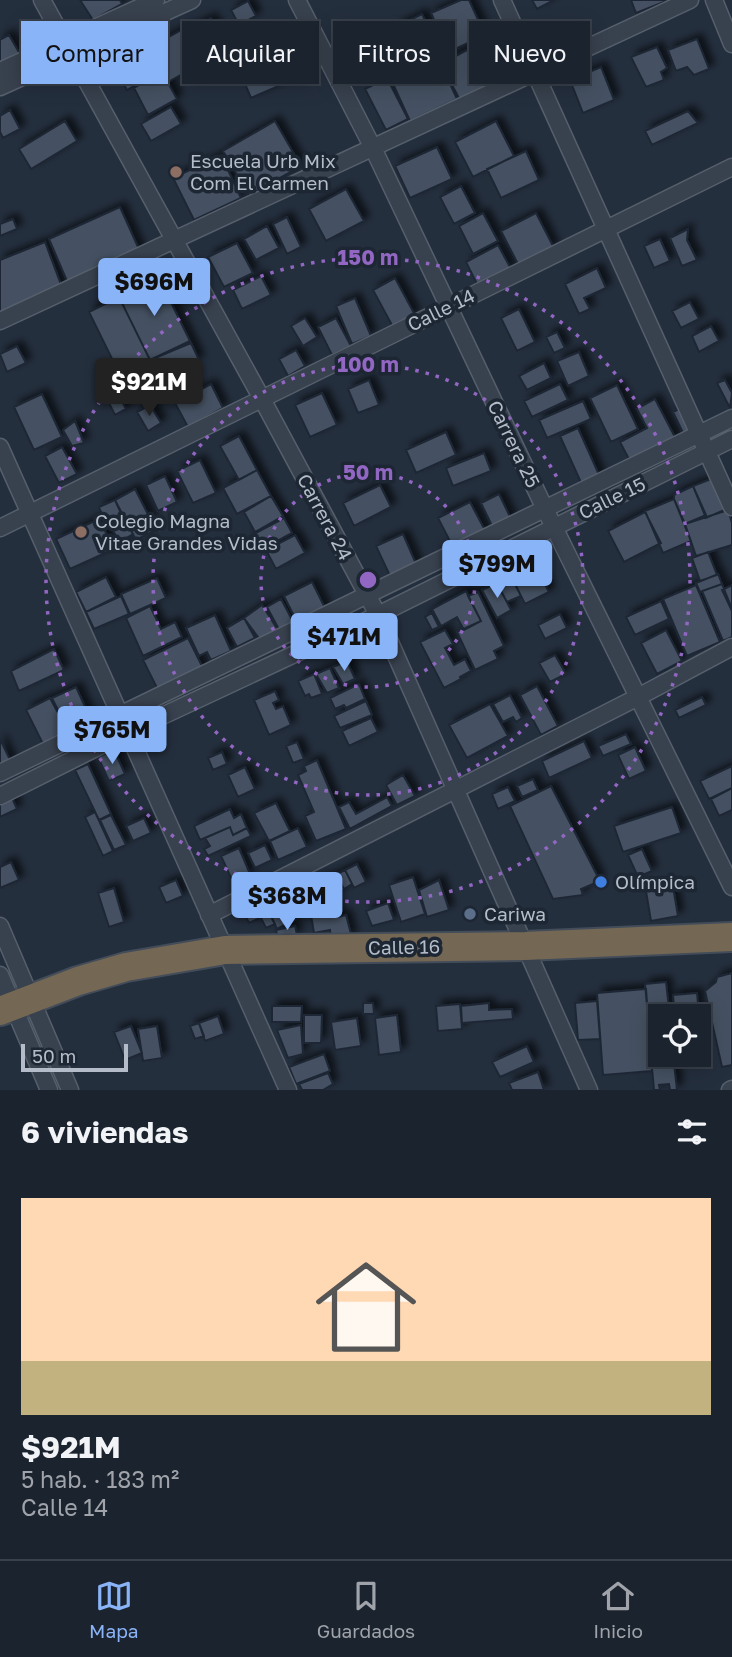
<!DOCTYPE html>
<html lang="es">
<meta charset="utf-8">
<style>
:root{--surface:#1b232e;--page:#282f3a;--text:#f1f3f6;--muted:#a0a4aa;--line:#39404a;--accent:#8ab4f8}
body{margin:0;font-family:"Golos Text",sans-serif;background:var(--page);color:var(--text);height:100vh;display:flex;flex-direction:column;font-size:26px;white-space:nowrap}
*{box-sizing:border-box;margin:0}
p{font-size:23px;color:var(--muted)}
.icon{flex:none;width:38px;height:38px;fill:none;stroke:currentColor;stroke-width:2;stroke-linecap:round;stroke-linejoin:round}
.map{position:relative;height:1090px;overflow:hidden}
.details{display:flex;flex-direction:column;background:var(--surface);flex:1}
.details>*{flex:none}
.banner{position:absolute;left:21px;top:21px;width:691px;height:63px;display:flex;gap:14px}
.tools{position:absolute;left:648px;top:1004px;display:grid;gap:14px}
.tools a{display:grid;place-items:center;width:63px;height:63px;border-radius:0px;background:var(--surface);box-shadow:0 4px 18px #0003,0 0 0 2px var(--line);font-size:35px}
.scale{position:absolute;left:21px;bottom:18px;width:107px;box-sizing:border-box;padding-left:7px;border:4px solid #b4bcc9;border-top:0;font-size:19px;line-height:24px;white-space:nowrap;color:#b4bcc9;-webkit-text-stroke:5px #1d2633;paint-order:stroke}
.price{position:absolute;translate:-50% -60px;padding:0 16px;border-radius:7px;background:var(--accent);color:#111;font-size:23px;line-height:46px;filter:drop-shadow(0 2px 4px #0008)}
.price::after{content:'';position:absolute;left:50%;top:42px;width:21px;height:16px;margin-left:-10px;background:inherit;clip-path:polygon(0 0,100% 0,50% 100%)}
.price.current{background:#222;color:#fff}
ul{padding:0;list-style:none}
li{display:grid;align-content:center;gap:14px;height:371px;padding:0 21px}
li span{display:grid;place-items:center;height:217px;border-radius:0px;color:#555}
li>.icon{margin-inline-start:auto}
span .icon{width:126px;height:126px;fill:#fffc;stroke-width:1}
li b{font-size:30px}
h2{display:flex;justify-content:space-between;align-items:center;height:84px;padding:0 21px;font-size:30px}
.tag{padding:0 24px;border-radius:0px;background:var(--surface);box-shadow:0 4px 18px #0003,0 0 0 2px var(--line);font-size:24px;line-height:63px}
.tag.current{background:var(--accent);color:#111}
.tab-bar{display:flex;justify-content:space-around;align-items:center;height:98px;border-top:2px solid var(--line);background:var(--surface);font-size:19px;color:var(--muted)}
.tab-bar a{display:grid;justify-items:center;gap:4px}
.tab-bar .current{color:var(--accent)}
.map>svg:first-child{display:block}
.building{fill:#455162;stroke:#1f2835;stroke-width:2;filter:url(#shadow)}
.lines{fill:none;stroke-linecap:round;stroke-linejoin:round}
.street-casing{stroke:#565f6c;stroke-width:19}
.highway-casing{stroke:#434c59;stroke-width:32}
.street{stroke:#38414e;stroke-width:16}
.highway{stroke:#746855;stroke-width:28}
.ring{fill:none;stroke:#9266c3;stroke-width:3.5;stroke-dasharray:3.5 7}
.education-dot{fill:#8d6e63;stroke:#1d2633;stroke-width:2.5}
.shop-dot{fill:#3f7fe0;stroke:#1d2633;stroke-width:2.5}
.service-dot{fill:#5c6f8a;stroke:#1d2633;stroke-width:2.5}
.labels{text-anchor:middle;stroke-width:7;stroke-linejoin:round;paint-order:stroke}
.poi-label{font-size:19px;fill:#b4bcc9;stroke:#1d2633;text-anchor:start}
.street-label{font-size:19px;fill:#b4bcc9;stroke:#1d2633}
.centre{fill:#9266c3;stroke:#1d2633;stroke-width:3.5}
.ring-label{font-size:21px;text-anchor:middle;font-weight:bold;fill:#9266c3;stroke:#1d2633;stroke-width:7;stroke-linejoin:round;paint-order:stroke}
</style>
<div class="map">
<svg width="732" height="1090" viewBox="0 0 732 1090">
<defs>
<filter id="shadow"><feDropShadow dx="5.5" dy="-5.5" stdDeviation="3.5" flood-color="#0009"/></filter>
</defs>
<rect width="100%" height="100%" fill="#242f3e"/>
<path class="building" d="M80,0H120L122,4L93,20Z
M461,0H469L485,35L449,52L431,13Z
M532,0H554L537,9Z
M631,0H669L636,13Z
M248,1L256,16L239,25L231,10Z
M422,14L443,56L417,69L396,27Z
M211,18L225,44L202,56L188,30Z
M185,28L204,62L168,82L149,48Z
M9,35L20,54L0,65V40Z
M489,38L508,80L461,102L441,64Z
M697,39L709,69L694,75L687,67L676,71L668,50Z
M657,47L667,68L661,72L664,80L646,87L631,57Z
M388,48L397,68L365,83L356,63Z
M277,49L290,81L251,98L237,65Z
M138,52L151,76L127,90L113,65Z
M441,64L457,99L410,121L394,86Z
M601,67L614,100L583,113L570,80Z
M162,72L177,99L148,115L134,88Z
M387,78L408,119L386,130L365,89Z
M171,107L181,124L151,141L141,124Z
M10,110L20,129L3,138L0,132V116Z
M688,111L698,123L652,145L645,131Z
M65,121L77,141L31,169L19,149Z
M275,121L301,166L249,195L223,151Z
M496,121L514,156L473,177L455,142Z
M437,147L452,179L410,198L395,166Z
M526,151L539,180L501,198L487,169Z
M221,155L241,198L194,220L173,178Z
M461,186L475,213L454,224L440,197Z
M346,189L364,221L326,241L309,209Z
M120,207L142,256L70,288L49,239Z
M483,213L498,241L473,254L459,226Z
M536,213L554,248L519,266L501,231Z
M287,217L301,247L287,254L273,224Z
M13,219L17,229L0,236V224Z
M267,226L279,248L256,260L244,239Z
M688,229L687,240L697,260L682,266L670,238Z
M660,239L670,261L654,268L644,246Z
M45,242L63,290L0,315V260Z
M237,243L253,273L224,287L208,257Z
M498,245L511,269L478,286L466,262Z
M597,268L606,288L584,298L590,309L579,314L565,284Z
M158,276L190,341L150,360L118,295Z
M261,276L271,295L242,309L233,290Z
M395,278L415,315L393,327L373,290Z
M119,297L150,360L120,375L89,312Z
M355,298L371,336L352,344L336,306Z
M690,302L699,319L681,328L672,311Z
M519,309L535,342L517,351L501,318Z
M305,318L317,337L303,346L291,326Z
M336,318L351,346L332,355L318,327Z
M711,326L719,341L699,352L692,336Z
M557,332L565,348L554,353L546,337Z
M191,343L199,360L157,380L150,360Z
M17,346L26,363L7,372L0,354Z
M296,350L305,366L288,376L279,359Z
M579,352L589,376L568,386L557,361Z
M544,363L551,378L527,390L519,376Z
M369,380L379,405L358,413L348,389Z
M725,380L732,393L730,408L717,383Z
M211,384L223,408L188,427L175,403Z
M560,384L568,400L532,417L524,401Z
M617,385L638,429L611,442L590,398Z
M115,388L126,409L115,415L104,393Z
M322,393L337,425L310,437L295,405Z
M42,394L62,437L34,450L14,407Z
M655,399L677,441L632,465L620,442L647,428L637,409Z
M583,401L591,419L547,438L539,420Z
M150,405L161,423L148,431L137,412Z
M681,408L694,434L686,439L673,412Z
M75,421L84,443L72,446L63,430Z
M578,428L600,477L583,487L560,436Z
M446,432L456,455L416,473L406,450Z
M239,436L257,470L239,480L220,446Z
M62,447L77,474L59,483L45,456Z
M484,453L491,471L453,486L446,468Z
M200,460L216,493L193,503L177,471Z
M257,470L271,496L237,514L223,488Z
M165,476L177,502L158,511L146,485Z
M716,477L729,508L706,518L693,486Z
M380,485L391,507L354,526L343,503Z
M693,486L706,515L685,524L674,499V495Z
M135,489L156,530L136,540L115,500Z
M499,494L513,523L495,532L481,503Z
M271,496L283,516L255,532L244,512Z
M674,499L691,541L663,553L645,511Z
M115,500L123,518L106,525L99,507Z
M470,502L487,534L455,551L438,518Z
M728,510L732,523V545L696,556L685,524Z
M645,512L661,543L624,562L608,531Z
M123,518L133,534L120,542L110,526Z
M284,518L292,533L259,551L250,536Z
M99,519L114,549L70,569L56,539Z
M403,534L417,566L391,578L376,546Z
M295,535L305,553L276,569L266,550Z
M708,552L717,575L700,581L692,558Z
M533,562L549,592L525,604L510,574Z
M510,574L521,596L507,602L495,581Z
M718,574L722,584L700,592L696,583Z
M106,577L116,597L86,612L76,592Z
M157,578L166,598L130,614L121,594Z
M312,582L327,612L299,626L284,596Z
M497,583L511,610L497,618L482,590Z
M722,584L732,609V637L723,641L702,591Z
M696,585L720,642L687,656L663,599Z
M732,585V611L722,590Z
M466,591L481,621L464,630L457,617L441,626L432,609Z
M478,592L504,646L494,651L498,659L475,670L457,632L481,621L468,596Z
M121,596L129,614L94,629L86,612Z
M281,599L296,627L282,635L267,607Z
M661,601L669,619L635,635L626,617Z
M262,605L278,630L261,641L244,618Z
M150,606L161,629L175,622L182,637L143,656L126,618Z
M432,613L439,627L432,630L425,617Z
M560,614L567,628L545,639L538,625Z
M215,615L231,651L211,660L207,652L199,656L186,628Z
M244,618L255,638L237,647L227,628Z
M445,630L453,644L445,648L454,665L465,659L471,671L460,677L461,679L444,688L420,642Z
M666,630L682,661L657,674L641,643Z
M188,638L205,672L160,694L143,660Z
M54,649L64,670L19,691L11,671Z
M555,655L566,674L550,682L539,663Z
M347,661L355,679L343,684L333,667Z
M330,668L339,688L327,693L316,674Z
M314,674L322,694L311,698L309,694L305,696L298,681Z
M359,684L365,699L346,708L344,705L335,709L330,698Z
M537,686L558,726L541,735L520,695Z
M76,687L93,724L70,735L52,698Z
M275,691L279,700L273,703L276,709L283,706L291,725L269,735L254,700Z
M510,695L522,718L516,722L513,717L503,722L493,704Z
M702,697L706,705L679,718L675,710Z
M50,698L70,735L45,748L26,710Z
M366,701L372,715L340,728L334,716Z
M490,704L508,736L467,758L449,725Z
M371,718L378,732L349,746L342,731Z
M626,734L631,744L603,756L598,746Z
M0,739L12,764L0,770Z
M584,741L592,758L549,778L542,761Z
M297,742L304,759L293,763L286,746Z
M635,747L646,771L629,779L618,755Z
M114,750L125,774L109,781L98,757Z
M222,752L227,764L213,770L208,758Z
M317,760L346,829L316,841L305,816L314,812L298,775L306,771L304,766Z
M88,764L111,814L99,820L75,770Z
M732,766V788L709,799L700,781Z
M245,767L255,789L238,797L228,775Z
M403,775L415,796L397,805L386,785Z
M533,779L538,790L522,797L517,786Z
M551,786L600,881L581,889L583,895L553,899L510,806Z
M508,787L515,801L498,809L492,794Z
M732,788V810L719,816L711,799Z
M387,797L392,806L350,829L339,807L349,802L356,814Z
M12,798L17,809L0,817V803Z
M276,803L290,831L269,841L254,813Z
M672,807L681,833L623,852L614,826Z
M230,809L234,818L241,814L247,828L233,835L230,827L200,840L194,826Z
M95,812L113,851L103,856L85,817Z
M111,815L126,845L114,850L100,820Z
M144,818L151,833L133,841L126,826Z
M230,827L233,835L247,828L251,836L208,856L204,849L210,846L205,838Z
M298,828L307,847L278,860L270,841Z
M265,845L272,860L255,868L248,853Z
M239,848L250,874L233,882L221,856Z
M642,849L652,871L638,877L628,855Z
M11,862L19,880L0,888V867Z
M357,864L366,882L354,888L345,870Z
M345,870L352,884L344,889L336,875Z
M336,875L344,889L335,895L327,880Z
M413,877L425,914L401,922L389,885Z
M326,879L335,896L313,908L304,891Z
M176,880L183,896L166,903L159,887Z
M439,880L449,910L427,917L419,890Z
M673,887L678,916L651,921L646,891Z
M114,888L124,922L109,927L98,893Z
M298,892L309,912L277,929L267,908Z
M388,903L394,920L372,926L366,911Z
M336,905L338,917L346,915L352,938L331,939L330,930L314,933L310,909Z
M267,908L275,924L266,928L258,912Z
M258,912L260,918L249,923L246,917Z
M295,926L297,935L278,939L276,930Z
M732,973V1065L722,1067L705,991L716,982L717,977Z
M666,982L670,1017H660V1026L649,1027L645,984Z
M646,989L652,1071L603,1075L597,993Z
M697,993L699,1015L675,1017L673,995Z
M597,1001L600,1039L578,1040L575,1003Z
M363,1003H373L374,1014H363Z
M489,1003V1010L512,1009L513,1019L462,1023L461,1006Z
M460,1004L462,1029L438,1031L436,1006Z
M272,1006H302L301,1022H272Z
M304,1015H322L321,1043H304Z
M397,1015L401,1052L379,1055L375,1018Z
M218,1016L224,1034L205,1041L199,1023Z
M357,1018L361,1046L335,1050L331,1022Z
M199,1023L204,1036L195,1039L190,1026Z
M301,1025L303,1054L288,1058L277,1030Z
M131,1026L142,1053L125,1060L114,1032Z
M157,1026L162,1058L143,1061L138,1029Z
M660,1045V1055H673L677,1090H670L669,1084L659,1085L660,1090H654L650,1046Z
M527,1046L534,1062L500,1077L492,1062Z
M324,1054L330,1071L296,1084L289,1067Z
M538,1072L544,1090H512L509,1083Z
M328,1073L333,1084L323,1090H302L299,1084Z"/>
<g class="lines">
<g class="street-casing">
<path id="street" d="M42,0L262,399L378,615L589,1090
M297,0L373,148L545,509L732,887
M502,0L732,507
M714,0L732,44
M0,71L156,0
M0,87L192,0
M0,321L690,0
M0,447L288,1090
M0,528L732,167
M0,773L732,418
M0,796L128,732L378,615L732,439
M209,915L640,696L732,647
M0,926L70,1090
M0,975L49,1090
M730,1090L732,1089"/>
</g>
<g class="highway-casing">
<path id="highway" d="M0,1011L78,981L126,967L225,950L525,946L732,937"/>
</g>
<use href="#street" class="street"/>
<use href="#highway" class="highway"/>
</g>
<g class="ring">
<circle cx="368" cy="580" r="107"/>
<circle cx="368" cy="580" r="215"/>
<circle cx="368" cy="580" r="322"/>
</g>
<g class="education-dot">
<circle cx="176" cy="172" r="7"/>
<circle cx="81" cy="532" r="7"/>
</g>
<circle class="shop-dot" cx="601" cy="882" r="7"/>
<circle class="service-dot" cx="470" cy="914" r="7"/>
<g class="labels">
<g class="poi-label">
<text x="190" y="168">Escuela Urb Mix<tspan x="190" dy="22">Com El Carmen</tspan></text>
<text x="95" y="528">Colegio Magna<tspan x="95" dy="22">Vitae Grandes Vidas</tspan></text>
<text x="615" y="889">Olímpica</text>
<text x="484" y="921">Cariwa</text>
</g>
<g class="street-label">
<text transform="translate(441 310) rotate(-26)" y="7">Calle 14</text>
<text transform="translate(514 444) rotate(64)" y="7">Carrera 25</text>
<text transform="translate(612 498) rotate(-26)" y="7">Calle 15</text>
<text transform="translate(325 517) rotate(62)" y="7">Carrera 24</text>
<text transform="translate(404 947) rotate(-1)" y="7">Calle 16</text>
</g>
</g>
<circle cx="368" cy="580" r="10" class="centre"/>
<g class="ring-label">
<text x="368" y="265">150 m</text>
<text x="368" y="372">100 m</text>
<text x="368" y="480">50 m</text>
</g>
</svg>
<div class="tools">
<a><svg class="icon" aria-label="locate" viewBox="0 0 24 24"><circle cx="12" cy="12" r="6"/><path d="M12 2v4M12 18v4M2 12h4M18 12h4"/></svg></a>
</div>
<div class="scale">50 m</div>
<b class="price" style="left:154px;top:318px">$696M</b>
<b class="price current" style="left:149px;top:418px">$921M</b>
<b class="price" style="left:497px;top:600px">$799M</b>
<b class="price" style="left:344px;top:673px">$471M</b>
<b class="price" style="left:112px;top:766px">$765M</b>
<b class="price" style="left:287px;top:932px">$368M</b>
<div class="banner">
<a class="tag current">Comprar</a>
<a class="tag">Alquilar</a>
<a class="tag">Filtros</a>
<a class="tag">Nuevo</a>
</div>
</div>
<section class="details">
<h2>6 viviendas<svg class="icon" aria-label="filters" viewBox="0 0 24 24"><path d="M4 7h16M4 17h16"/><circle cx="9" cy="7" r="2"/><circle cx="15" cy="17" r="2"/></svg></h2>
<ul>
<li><span style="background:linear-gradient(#ffd9b3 75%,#c2b280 0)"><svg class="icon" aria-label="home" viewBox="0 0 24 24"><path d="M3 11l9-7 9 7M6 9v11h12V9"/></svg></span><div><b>$921M</b><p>5 hab. · 183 m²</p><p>Calle 14</p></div></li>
</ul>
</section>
<nav class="tab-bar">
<a class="current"><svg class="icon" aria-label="map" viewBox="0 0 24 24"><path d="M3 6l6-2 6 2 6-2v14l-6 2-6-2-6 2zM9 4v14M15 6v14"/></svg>Mapa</a>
<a><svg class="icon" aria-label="saved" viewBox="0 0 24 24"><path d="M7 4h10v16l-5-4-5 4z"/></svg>Guardados</a>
<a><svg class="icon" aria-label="home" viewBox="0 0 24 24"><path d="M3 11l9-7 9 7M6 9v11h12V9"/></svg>Inicio</a>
</nav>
